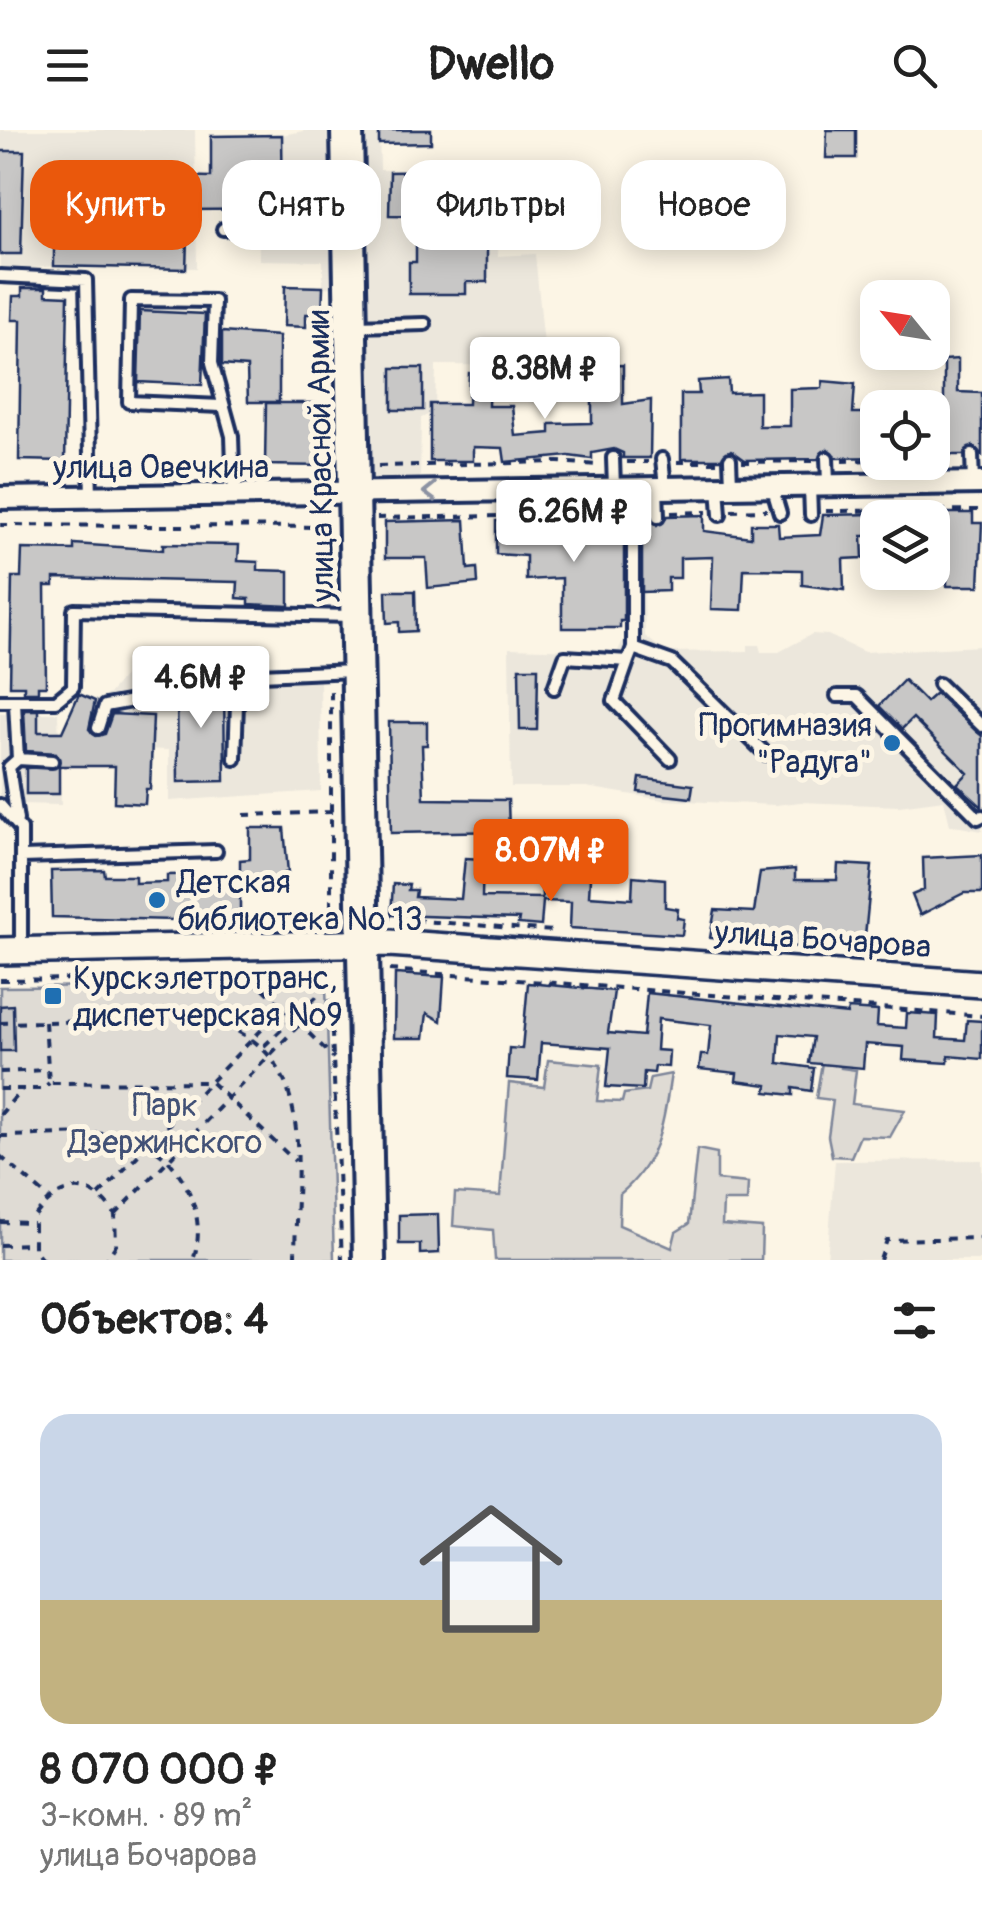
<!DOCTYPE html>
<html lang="ru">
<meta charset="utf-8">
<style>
:root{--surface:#fff;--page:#f2f2f2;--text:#222;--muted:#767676;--line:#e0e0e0;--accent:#ea580c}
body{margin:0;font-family:Pangolin,sans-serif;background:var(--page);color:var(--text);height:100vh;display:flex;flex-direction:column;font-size:38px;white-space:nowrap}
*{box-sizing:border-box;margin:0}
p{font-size:32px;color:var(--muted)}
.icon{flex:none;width:55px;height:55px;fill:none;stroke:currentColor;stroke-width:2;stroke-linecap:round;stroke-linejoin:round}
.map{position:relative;height:1130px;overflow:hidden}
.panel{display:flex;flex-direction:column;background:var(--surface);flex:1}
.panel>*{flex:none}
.guide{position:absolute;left:30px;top:30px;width:922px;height:90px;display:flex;gap:20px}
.needle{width:65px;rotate:300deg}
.tools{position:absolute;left:860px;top:150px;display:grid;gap:20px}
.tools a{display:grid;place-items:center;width:90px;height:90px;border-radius:20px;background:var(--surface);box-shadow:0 5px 25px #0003;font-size:50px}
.price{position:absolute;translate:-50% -85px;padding:0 22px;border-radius:10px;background:#fff;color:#222;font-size:32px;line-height:65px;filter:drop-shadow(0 2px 5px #0008)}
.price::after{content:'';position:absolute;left:50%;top:60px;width:30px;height:22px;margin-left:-15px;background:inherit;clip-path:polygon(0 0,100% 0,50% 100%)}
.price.on{background:var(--accent);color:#fff}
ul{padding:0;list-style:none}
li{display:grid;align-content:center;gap:20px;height:530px;padding:0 40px}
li+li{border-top:2px solid var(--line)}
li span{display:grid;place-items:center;height:310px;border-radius:30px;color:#555}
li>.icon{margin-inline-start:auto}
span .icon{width:180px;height:180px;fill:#fffc;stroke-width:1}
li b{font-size:42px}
h2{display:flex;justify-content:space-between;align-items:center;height:120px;padding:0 40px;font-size:42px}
.pill{padding:0 35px;border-radius:30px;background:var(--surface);box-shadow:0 5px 25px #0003;font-size:35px;line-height:90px}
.pill.on{background:var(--accent);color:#fff}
header{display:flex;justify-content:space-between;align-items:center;height:130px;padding:0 40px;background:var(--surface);font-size:45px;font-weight:700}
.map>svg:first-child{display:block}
.built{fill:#ece7dc}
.green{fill:#dfdbd4;stroke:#7d8599;stroke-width:2.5}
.building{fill:#c8c7c6;stroke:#1b2f5e;stroke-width:2.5}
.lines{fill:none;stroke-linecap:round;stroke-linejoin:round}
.service-casing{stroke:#1b2f5e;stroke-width:18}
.minor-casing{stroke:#1b2f5e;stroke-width:28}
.tertiary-casing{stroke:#1b2f5e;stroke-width:32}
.secondary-casing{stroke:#1b2f5e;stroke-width:38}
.path{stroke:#1b2f5e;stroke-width:4;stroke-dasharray:8 8;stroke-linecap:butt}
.service{stroke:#fcf5e5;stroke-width:10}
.minor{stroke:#fcf5e5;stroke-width:20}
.tertiary{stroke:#fcf5e5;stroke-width:25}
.secondary{stroke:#fcf5e5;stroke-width:30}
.oneway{stroke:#8c92a2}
.poi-dot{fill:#1f6fb2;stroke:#fcf5e5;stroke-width:4}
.labels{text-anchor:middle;stroke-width:10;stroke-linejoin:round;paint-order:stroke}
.street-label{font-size:32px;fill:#1b2f5e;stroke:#fcf5e5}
.poi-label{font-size:32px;fill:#1b2f5e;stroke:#fcf5e5;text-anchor:start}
.park-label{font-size:32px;fill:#425176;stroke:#fcf5e5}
</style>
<header><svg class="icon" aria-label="menu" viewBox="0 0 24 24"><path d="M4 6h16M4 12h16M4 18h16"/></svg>Dwello<svg class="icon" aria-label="search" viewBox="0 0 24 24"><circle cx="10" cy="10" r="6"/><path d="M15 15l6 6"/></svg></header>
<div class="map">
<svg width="982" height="1130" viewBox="0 0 982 1130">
<rect width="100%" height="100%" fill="#fcf5e5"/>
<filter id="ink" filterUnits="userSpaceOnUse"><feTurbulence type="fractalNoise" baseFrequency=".01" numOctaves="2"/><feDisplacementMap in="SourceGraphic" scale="20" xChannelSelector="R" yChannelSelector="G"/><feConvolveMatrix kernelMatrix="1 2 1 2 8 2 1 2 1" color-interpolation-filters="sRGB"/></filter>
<g filter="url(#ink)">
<path class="built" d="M0,0H195L197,138L54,136L0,141Z
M308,0H379L380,40H496L498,126L535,124L546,236L436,235L435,282L421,288L420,351L343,353L337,158L323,157V131L259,130L258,79L283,78L282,5Z
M642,387L645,506L665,522L748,521V515H759L761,522H779L812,504L828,505L864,522L982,516V701L950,695L944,670L899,676L800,672L776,675L663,670L586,657H511L509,518L618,521L626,505L623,389Z
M136,532L320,535L321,661L169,671V620L111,618L63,609L62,600L86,591L95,571L109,564Z
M0,583H58L61,675L18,674L0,665Z
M982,1030V1130H827L835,1031Z"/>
<path class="green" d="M326,855L334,1130H0V857Z
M825,915L842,917L841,938L856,940L852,974L905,980L890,1007L860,1006L851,1027L832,1026L828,1006L833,970L816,968Z
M548,930L601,935L597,971L622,972L624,964L647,961L650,948L671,944C663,993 660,1031 620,1064L619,1095L672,1118L676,1102L689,1094L697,1019L717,1023V1050L748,1053L747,1071H723L722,1095L762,1098L761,1130H495L493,1100L453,1096L455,1063L500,1066L509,953L544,957Z"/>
<path class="building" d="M379,0H431V13L379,14Z
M827,0H856V28H826Z
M282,5L283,79L188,80L186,139L54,136V115L156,117L158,67L137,66V45L211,47V6Z
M0,21H24L21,124H0Z
M446,41V86L389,85L390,42Z
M416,115H487V152H466V164H409V132H416Z
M285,156L323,157L322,184H306V197L284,196Z
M22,158H46V165L68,166L65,331L19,330L21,190H12L13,166H22Z
M140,181L205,184L202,255L138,252Z
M222,202L279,206V272H248L247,237L222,235Z
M563,228H581V236L623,235V274L651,270L650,328H623V323L614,319L592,323V329L569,326L505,332L503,318L473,317V331H430V274H468L469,243L489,244L488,276H512L515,306L550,303V294L592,293V266L561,265Z
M958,229V262L982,263V325L973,316L963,325H944V230Z
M392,238H423V280H392Z
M728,249L729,263L759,262V296H790V259L822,258L823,251L855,254L853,283H878V327L836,328L828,319L818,329L745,330L731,320L721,329H681V264H699L698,251Z
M266,273H326V336L265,335Z
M932,383H973V393H982L979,456H947V417H932Z
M878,384V406H862L863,428L843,429L844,460L802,455V440L744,439L742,480L711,479L713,427L680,428V448H668V461L642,462V386H649L657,396L667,386L704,385V401L751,407V394H778L779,407L820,405L823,385Z
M624,389V491H620V498H562V448L526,450V426L496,424V391Z
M465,390L468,439L477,438L478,453L428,458L426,428H385V392Z
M74,414L163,420V414L239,415L238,431L258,432V440L289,441V476L249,474V469L237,468L238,452L54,448V456H45L46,556H38V562H24V556H10L12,447H21L22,419L74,420Z
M386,461H415L416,501L399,502V492L387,493Z
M519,538H538L537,600H520Z
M224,550L225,651L178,652L177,551Z
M904,550L926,572L936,563L982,606V677L957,654L968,643L913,588L902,599L879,576Z
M79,564L95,571L89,599L96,606L105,604L112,584L153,586L150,659H146L145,674L114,672L115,636H59L56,623L26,621L24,580H38V602H62Z
M389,592H427V615H422L424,669L508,670L509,701L391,703Z
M59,636V664H26V638Z
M640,648L693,655L691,668L638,662Z
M250,698H284L288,743H285V761L240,762V784L175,785V790L52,787L51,741L104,740L105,746H135V753L167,752V745L240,744V730L250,729Z
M982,725V763H964L920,785L912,765L924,760L923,728Z
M465,728L483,729L482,767L542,768L541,745L590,748L589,766L632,769L633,746L665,749V777L678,779L677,788L684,789L682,805L570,798L571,772L543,771L541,796L518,794L519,789L391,785L393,754L409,755L408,760H416L415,767L461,769Z
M838,734L872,736L864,816L830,813V819L811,818L710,808L715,780L754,782L760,742L795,739V750H837Z
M395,844L444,847L441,891L427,883L424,908H394Z
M528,853L614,861L608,903L643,906L647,863L847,884L848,879L878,881L877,896L906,898L907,883L938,885L937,908L965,910L967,890L982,891V929L949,926L948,933L903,930L904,917L865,914L863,938L809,933L813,907L780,904L778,933L814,938L811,961L793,958V965L766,962L767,955L736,951L737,943L699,939L701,925H708L711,895L658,889L656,920L669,921L668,937L655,936L654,943L644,942L643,959L606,957L610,918L541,913L538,950L507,948L509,918L522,919Z
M13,875L14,921H0V876Z
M438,1084L439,1123L420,1124V1114H399V1085Z"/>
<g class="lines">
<g class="service-casing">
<path id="service" d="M223,99L347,102
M0,146L86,150L91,368
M356,196L425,194
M221,276L129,272L131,170L214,171L212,233L232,306L234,367
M935,325L938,352
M972,325L973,353
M613,328L614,357
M827,328L828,352
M662,329L665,356
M730,329L731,355
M899,332L900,352
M718,356L720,385
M772,356L780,383
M810,356L811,385
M657,358L658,387
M633,518L672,532L766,624
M628,531L614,571L670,629
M939,554L982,596
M554,558L565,527L628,531L633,518V357
M837,566H857L978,688L982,686
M0,571H56L73,557L74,480L353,486
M15,573L18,629L9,637L17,690
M98,598L105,576L155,567L168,542L227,540L238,546
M18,629L52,631
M235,629L238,546L353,541
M0,675L21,699V821
M22,727L216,721"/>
</g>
<g class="minor-casing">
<path id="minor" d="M0,368L982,353"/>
</g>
<g class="tertiary-casing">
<path id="tertiary" d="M0,821L389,813L982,854"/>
</g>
<g class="secondary-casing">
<path id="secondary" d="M347,0L369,1130"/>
</g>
<path class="path" d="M842,331L878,330
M627,332H648
M677,332H718
M742,332L813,331
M378,336L558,332L598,335
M731,381L767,380
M826,381L982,380
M671,383L707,382
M377,388L622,384
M0,395L329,397
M244,685L334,682
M383,788L553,801
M259,792L331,785V556
M329,837L342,1130
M389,840L982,886
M252,847L334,928
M0,850L330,846
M45,892L49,953L211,952L295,1031
M0,893L198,889C323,910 295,1035 295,1130
M264,916L330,854
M0,942L48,940
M0,959H43L49,953
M0,985L22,959
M0,1006C39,1006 80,1001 118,1005C173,1010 212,1080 193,1130
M0,1026L49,1068
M99,1065L283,878
M115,1085L299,895
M0,1092L33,1093
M0,1115L33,1114
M43,1130L34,1119V1087C59,1054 90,1046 115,1085L116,1115L106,1130
M880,1130L887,1110L982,1108"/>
<use href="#service" class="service"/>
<use href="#minor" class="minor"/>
<use href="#tertiary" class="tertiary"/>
<use href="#secondary" class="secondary"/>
</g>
<defs><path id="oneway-chevron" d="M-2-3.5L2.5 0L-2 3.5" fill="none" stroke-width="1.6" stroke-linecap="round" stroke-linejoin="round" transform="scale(2.5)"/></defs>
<use class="oneway" href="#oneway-chevron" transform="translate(430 362) rotate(179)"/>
</g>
<g class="poi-dot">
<circle cx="892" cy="613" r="10"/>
<circle cx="157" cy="770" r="10"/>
<rect x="43" y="856" width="20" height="20" rx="5"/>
</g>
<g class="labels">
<g class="street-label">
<text transform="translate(320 326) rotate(-91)" y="11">улица Красной Армии</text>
<text x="161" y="348">улица Овечкина</text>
<text transform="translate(823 809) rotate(4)" y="11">улица Бочарова</text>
</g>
<g class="poi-label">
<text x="872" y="606" text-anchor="end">Прогимназия<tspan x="872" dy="37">"Радуга"</tspan></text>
<text x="177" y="763">Детская<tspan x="177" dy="37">библиотека № 13</tspan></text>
<text x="73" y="859">Курскэлетротранс,<tspan x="73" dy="37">диспетчерская №9</tspan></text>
</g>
<g class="park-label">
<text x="165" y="986">Парк<tspan x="165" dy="37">Дзержинского</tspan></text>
</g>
</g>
</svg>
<div class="tools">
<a><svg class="needle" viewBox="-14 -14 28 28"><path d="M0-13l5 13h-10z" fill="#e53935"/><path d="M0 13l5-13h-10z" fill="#767676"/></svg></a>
<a><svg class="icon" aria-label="locate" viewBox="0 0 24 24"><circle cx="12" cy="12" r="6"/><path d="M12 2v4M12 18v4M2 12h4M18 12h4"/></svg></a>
<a><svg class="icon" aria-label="layers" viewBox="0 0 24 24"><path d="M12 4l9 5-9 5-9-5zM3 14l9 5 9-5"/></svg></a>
</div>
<b class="price" style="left:545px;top:292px">8.38M ₽</b>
<b class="price" style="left:574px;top:435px">6.26M ₽</b>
<b class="price" style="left:201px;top:601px">4.6M ₽</b>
<b class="price on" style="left:551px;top:774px">8.07M ₽</b>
<div class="guide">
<a class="pill on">Купить</a>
<a class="pill">Снять</a>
<a class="pill">Фильтры</a>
<a class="pill">Новое</a>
</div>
</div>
<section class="panel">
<h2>Объектов: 4<svg class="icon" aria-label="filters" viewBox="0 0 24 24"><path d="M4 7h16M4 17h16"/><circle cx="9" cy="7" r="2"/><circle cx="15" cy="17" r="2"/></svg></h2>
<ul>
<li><span style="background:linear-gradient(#c9d6e8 60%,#c2b280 0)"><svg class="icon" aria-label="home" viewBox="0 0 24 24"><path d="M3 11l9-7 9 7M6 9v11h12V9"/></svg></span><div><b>8 070 000 ₽</b><p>3-комн. · 89 m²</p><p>улица Бочарова</p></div></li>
</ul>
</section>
